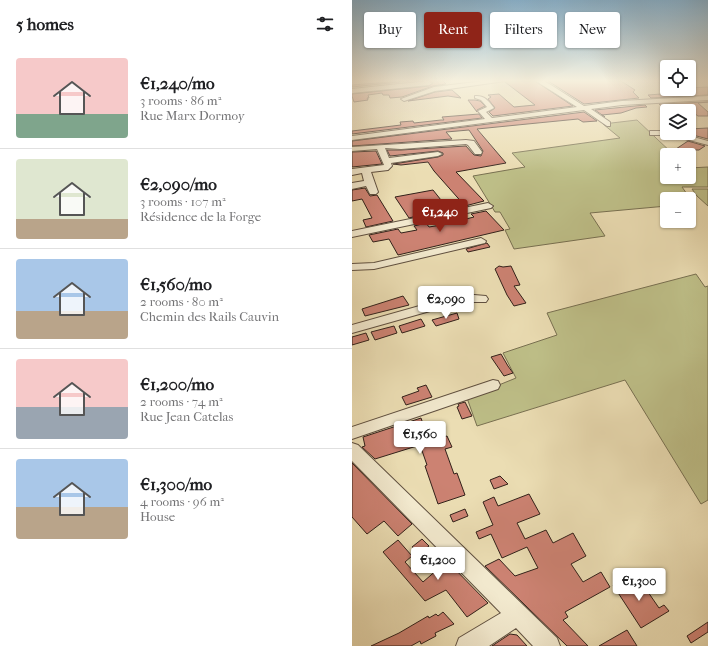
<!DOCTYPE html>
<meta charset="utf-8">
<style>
:root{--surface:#fff;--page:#f6f6f6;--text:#202124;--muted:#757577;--line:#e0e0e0;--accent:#8f2418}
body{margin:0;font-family:"IM FELL French Canon",serif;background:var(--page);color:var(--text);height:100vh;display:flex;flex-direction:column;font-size:15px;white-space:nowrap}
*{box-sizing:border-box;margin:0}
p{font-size:13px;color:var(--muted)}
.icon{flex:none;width:22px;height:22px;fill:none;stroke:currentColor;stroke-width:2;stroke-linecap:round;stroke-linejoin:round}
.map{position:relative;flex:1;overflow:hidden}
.sheet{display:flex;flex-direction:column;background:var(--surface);width:352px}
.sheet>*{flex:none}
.banner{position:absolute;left:12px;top:12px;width:284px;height:36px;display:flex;gap:8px}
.tools{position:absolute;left:308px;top:60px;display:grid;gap:8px}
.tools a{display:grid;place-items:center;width:36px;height:36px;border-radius:4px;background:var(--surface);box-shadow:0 1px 3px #0004;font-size:20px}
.price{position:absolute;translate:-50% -34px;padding:0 9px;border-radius:4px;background:#fff;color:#222;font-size:13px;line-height:26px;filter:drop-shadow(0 1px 2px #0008)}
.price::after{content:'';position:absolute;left:50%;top:24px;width:12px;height:9px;margin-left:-6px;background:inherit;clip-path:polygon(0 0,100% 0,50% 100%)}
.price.active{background:var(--accent);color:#fff}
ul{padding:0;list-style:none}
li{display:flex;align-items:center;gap:12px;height:100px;padding:0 16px}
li+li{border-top:1px solid var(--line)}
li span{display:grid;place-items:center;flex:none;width:112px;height:80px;border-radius:4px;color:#555}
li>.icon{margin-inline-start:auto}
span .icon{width:48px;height:48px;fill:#fffc;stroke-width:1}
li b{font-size:17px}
h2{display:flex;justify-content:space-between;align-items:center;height:48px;padding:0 16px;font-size:17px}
.chip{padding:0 14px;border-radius:4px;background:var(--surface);box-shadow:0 1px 3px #0004;font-size:14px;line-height:36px}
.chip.active{background:var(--accent);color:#fff}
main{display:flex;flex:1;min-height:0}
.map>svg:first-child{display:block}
.green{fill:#bebf88;stroke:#787051}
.building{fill:#cc8272;stroke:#32211a}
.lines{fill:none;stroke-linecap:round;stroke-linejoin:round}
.minor-casing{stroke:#605040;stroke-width:2}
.minor{fill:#f2e9ce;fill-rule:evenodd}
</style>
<main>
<section class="sheet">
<h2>5 homes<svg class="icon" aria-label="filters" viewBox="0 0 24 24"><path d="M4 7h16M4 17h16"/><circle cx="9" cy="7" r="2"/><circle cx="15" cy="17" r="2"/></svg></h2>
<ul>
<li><span style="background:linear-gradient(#f6c9c9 70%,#7fa58c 0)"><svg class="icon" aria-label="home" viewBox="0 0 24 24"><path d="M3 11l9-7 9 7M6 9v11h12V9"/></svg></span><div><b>€1,240/mo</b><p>3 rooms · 86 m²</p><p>Rue Marx Dormoy</p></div></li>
<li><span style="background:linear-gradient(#dfe7d0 75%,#b9a48a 0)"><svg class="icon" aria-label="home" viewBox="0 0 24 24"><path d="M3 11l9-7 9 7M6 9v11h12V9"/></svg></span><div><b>€2,090/mo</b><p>3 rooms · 107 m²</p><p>Résidence de la Forge</p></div></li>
<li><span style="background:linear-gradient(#a9c7e8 65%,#b9a48a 0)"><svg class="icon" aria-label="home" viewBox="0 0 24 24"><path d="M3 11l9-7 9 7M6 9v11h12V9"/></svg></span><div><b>€1,560/mo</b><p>2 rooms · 80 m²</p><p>Chemin des Rails Cauvin</p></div></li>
<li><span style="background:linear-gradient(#f6c9c9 60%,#9aa5b1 0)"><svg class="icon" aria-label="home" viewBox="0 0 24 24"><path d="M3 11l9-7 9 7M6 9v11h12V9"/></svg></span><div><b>€1,200/mo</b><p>2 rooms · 74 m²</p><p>Rue Jean Catelas</p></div></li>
<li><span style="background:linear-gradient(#a9c7e8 60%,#b9a48a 0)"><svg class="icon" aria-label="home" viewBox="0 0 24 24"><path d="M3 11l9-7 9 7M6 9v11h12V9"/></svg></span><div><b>€1,300/mo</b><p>4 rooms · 96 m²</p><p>House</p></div></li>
</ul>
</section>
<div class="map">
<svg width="356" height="646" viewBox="0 0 356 646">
<rect width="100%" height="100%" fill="#ebddb3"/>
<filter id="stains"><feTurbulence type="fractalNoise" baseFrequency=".005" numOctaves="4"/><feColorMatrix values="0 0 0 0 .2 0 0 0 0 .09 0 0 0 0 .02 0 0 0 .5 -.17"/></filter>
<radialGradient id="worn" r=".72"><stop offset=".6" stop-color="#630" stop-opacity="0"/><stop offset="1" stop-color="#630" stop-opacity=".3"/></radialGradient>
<path class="green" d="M285,120L322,155H315V177H337V168L356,167V187H330L342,204H337V199H315V206L238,213L253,236L162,249L153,230L158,229L148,212H143L121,176L173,167L160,153L268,138L251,124Z
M340,189H356V206L345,196Z
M344,274L353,287L356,286V500L349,504L273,380L125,426L115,398L164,378L151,353L205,335L195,313Z"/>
<path class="building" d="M51,81H57L0,87V85Z
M80,81H91L94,84L81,86L50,97L38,98L37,95H31L30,93L16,95L17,98H15L16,100L2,102L0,96V94L77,86L81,83Z
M154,81H183L221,106L141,116L137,112L143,108L136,99L139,97L136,95L147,94L162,107L183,105L153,82Z
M196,81H269L283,90L281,92L287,98L232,104Z
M356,87V95L299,98L296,95L322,93L316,89Z
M100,90L109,98L96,96L56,101L83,92Z
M116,100H123L128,101L133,106L125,110V112Z
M356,102L346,103L356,112V116H346L339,111H314L307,104Z
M293,105L295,107L284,108L269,113L250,115L253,117L243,110Z
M232,112L245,121L231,122L226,119L125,129L154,163L104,172L132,201L113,206L82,171L76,162L49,165L41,164L86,157L91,155V153L86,151L38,156L35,150H49L114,146L122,155L129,156L131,151L117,130L94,132L100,139L0,146V141Z
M127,114L130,118L0,134V131L49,125L48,122L61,121L62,123L89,120H92L90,117Z
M356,128V139L337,134V129Z
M336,141L353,146L347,150H343L338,153L324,149Z
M24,151L30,164L0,167V152Z
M13,188L18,196L25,195L41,221L14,227L11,220L20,218L10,199L0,201V190Z
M81,190L97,210L85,212L84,210L67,213L69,215L57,218L43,197Z
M134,211L152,230L46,255L37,239L21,242L17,235L46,229L49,233L65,230L62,226L74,223L77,227L95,224L91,219L103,217L106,221L122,217L119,214Z
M135,243L138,247L116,252L114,249Z
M147,266L151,267L159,266L168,285L162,286L174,303L162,306L155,295L143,269Z
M51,296L57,305L13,316L10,309Z
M105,313L107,319L84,326L80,320Z
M69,319L73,326L50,333L47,326Z
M42,326L45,333L23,340L19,332Z
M14,333L17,340L0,345V337Z
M149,354L156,366L161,373L152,376L139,357Z
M74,385L80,397L54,405L50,397L67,391L65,388Z
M113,402L120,416L110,419L105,407L107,406L106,404Z
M69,418L77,441L95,436L100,447L93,449L102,474L105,473L113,495L86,504L73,466L75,465L68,445L23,459L10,447L13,446L11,437Z
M0,463L60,524L46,536L32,521L15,534L0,517Z
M148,476L156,484L142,489L138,480Z
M177,494L188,514L165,523L173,539L194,530L201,543L221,533L234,556L219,564L231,582L249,572L258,587L213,612L216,617L211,620L236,646H215L133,566L147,559L163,576L186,568L175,547L150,558L139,534L127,539L124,532L141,525L131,502L142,497L146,506Z
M113,509L116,516L101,522L98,515Z
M70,539L77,546L67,554L60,547Z
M46,540L60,556L53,562L71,582L95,561L136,603L115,617L94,590L73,601L31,552Z
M273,578L279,585L286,581L295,593L296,592L307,608L312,605L317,611L289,628L261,585Z
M91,612L102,624L83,633L84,636L69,644L68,641L59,646H19L47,633L76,616L77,618L84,614L86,616Z
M356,622V632L339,643L335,636Z
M275,630L285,646H247Z
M158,634L165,635L175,646H140Z"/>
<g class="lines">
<g class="minor-casing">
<path id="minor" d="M75,81L80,83L77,85L0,93V89Z
M132,81H153L83,91L52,101L49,99L82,87Z
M184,81H192L199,85L232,106L270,101L356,96V100L270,105L239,109L258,122V126H255L232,110L0,140V136L133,119L126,111L135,107L129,100L123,98V96C132,95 137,101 142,108L134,112L140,118L225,107Z
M298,131H315V133H327L356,141V145L318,135H298Z
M114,140L122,141L130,152L129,154H123L116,145L114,144L49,149L33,148L37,158L86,152L90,154L86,156L39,163L40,166L36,170L19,172L26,192L24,194H18L14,186L0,189V183L12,181L10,173L0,175V169L32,165L25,149L0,151V147Z
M136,203L141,206L139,208L0,237V231Z
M129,238L134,241L133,243L22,269L0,270V264L22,263Z
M110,294L134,296L136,299L134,302H110L0,333V325Z
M141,380L146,381L148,385L146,389L0,439V427Z
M0,443L6,445L205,638L208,646H181L164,628L137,646H104L107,638L149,613L0,461Z"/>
</g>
<use href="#minor" class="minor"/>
</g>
<linearGradient id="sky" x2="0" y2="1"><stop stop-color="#89b6d4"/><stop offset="0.47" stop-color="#f6f0dd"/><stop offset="1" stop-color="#f6f0dd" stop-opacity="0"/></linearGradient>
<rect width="356" height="172" fill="url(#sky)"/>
<rect width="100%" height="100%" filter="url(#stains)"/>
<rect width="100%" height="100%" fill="url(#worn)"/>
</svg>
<div class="tools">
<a><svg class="icon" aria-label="locate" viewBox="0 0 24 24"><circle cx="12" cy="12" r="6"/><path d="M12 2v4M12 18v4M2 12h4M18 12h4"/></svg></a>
<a><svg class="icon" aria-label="layers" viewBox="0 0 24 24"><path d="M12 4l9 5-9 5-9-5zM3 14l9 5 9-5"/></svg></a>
<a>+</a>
<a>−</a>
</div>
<b class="price active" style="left:88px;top:233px">€1,240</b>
<b class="price" style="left:94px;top:320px">€2,090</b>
<b class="price" style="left:68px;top:455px">€1,560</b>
<b class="price" style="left:86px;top:581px">€1,200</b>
<b class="price" style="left:287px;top:602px">€1,300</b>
<div class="banner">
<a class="chip">Buy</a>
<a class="chip active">Rent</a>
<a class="chip">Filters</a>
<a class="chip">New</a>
</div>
</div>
</main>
